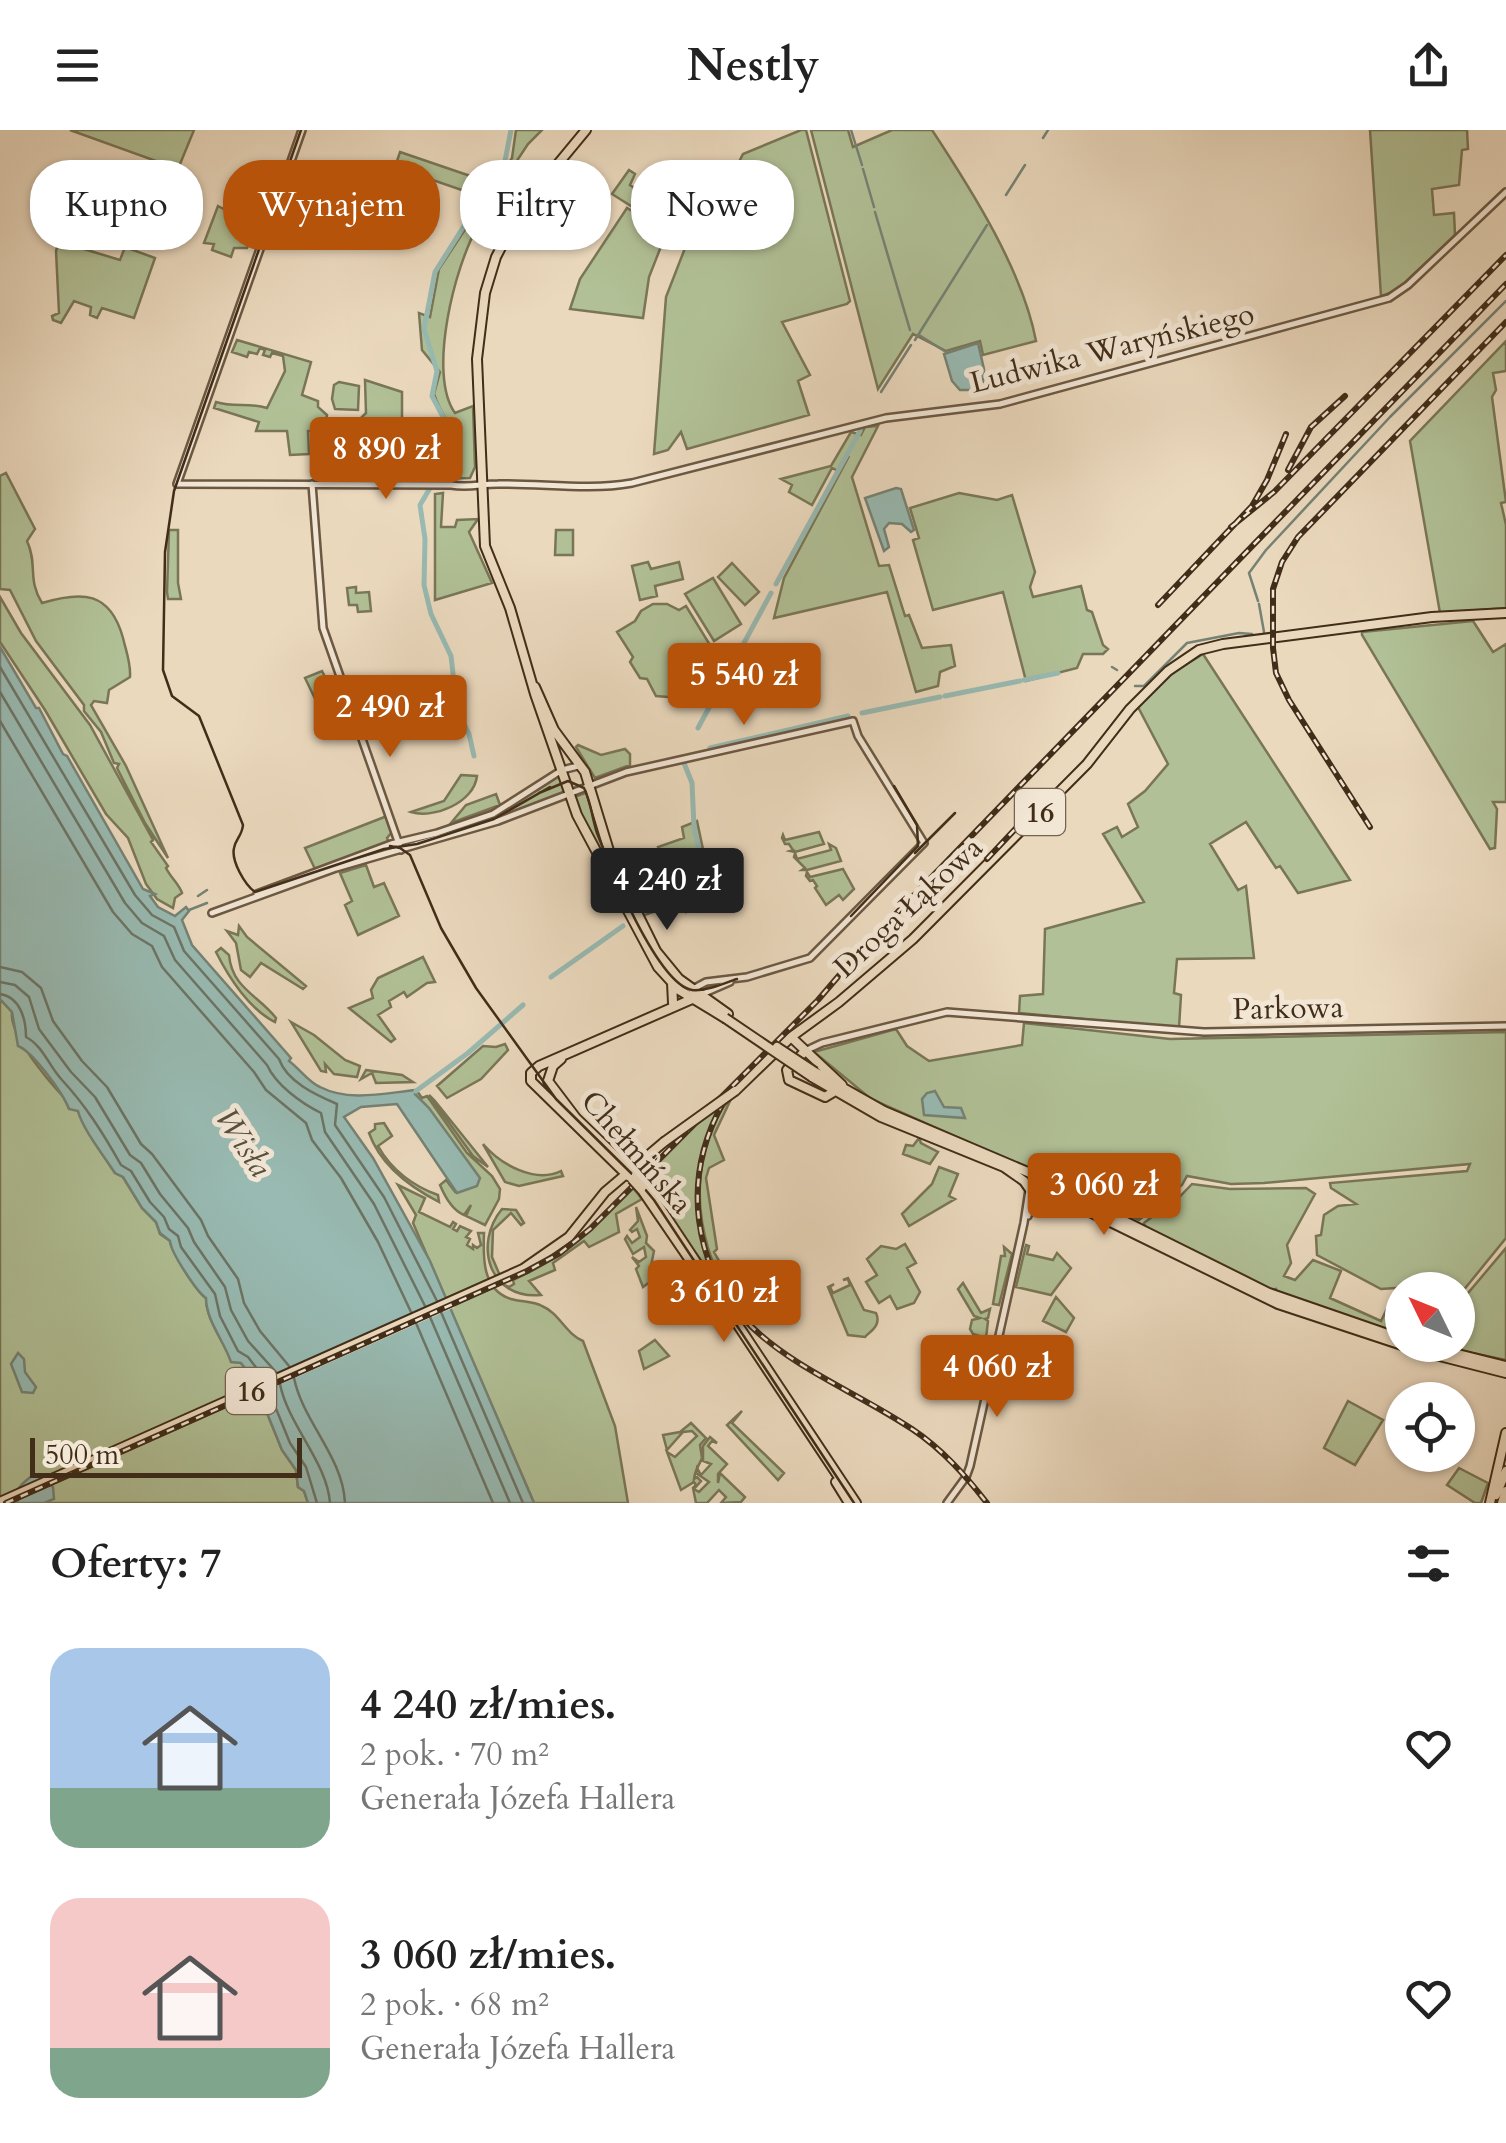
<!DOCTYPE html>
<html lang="pl">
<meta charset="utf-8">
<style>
:root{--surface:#fff;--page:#f6f6f6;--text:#222;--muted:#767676;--accent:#b45309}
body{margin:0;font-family:Cardo,serif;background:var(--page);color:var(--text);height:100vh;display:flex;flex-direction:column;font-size:38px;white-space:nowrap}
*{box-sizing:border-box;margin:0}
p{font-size:32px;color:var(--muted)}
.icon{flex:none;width:55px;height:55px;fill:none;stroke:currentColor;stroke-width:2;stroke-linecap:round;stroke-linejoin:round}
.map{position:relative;height:1373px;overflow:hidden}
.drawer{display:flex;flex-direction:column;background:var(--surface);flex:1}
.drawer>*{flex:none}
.top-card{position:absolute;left:30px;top:30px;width:1000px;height:90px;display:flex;gap:20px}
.needle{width:65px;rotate:313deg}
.fabs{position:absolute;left:1385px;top:1142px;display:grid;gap:20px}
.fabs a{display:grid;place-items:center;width:90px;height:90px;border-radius:50%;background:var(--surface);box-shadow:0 2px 8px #0004;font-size:50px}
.scale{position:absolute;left:30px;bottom:25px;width:272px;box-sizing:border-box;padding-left:10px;border:5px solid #412d18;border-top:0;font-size:28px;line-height:35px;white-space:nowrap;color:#412d18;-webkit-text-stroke:8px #f2e6d5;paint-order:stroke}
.price{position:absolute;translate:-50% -85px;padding:0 22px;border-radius:10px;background:var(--accent);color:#fff;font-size:32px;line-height:65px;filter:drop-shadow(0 2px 5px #0008)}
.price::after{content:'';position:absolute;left:50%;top:60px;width:30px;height:22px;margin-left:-15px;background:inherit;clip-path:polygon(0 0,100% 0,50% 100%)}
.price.selected{background:#222;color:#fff}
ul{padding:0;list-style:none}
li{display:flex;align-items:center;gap:30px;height:250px;padding:0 50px}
li span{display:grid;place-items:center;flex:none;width:280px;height:200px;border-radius:30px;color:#555}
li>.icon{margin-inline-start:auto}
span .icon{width:120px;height:120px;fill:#fffc;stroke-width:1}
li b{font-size:42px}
h2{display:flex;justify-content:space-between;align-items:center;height:120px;padding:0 50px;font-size:42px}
.chip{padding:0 35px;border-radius:40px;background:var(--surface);box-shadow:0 2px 8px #0004;font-size:35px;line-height:90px}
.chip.selected{background:var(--accent);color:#fff}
header{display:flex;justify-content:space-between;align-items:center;height:130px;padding:0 50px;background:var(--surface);font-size:45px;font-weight:600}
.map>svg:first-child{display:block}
.green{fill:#b1c096;stroke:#797657;stroke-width:2.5}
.water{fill:#98bab2;stroke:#758274;stroke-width:2.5}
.pier{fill:#ebd9be}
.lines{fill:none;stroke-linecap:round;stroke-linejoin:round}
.shore{stroke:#6c7465;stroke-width:2.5}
.stream{stroke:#758274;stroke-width:2.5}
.canal{stroke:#98bab2;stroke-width:5}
.minor-casing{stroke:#6c5842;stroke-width:10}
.major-casing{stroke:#412d18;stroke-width:12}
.minor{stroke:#f2e6d5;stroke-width:5}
.major{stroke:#ebd9be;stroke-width:8}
.tram{stroke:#412d18;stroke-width:2.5}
.rail-casing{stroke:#412d18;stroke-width:6}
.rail{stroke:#f2e6d5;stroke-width:2.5;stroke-dasharray:8;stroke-linecap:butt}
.major-bridge-casing{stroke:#412d18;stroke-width:12;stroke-linecap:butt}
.major-bridge{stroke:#ebd9be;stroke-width:8}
.labels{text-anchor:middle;stroke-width:10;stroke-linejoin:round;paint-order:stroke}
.shield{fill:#f2e6d5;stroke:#766451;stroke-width:2.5}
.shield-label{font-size:28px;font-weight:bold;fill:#412d18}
.street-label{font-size:30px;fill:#412d18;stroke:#f2e6d5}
.water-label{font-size:32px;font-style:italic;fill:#57503e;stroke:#f2e6d5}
</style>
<header><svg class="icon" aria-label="menu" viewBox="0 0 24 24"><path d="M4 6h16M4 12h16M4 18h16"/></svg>Nestly<svg class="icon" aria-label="share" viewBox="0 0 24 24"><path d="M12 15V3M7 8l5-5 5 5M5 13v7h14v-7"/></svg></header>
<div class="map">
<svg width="1506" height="1373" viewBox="0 0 1506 1373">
<rect width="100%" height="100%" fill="#ebd9be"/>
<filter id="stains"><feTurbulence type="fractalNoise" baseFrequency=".002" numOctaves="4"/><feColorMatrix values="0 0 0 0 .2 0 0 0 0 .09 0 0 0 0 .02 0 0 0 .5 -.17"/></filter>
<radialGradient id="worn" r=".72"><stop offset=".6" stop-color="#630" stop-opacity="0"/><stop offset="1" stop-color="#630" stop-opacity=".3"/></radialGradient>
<path class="green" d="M70,0H194L178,39Z
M516,0H542L528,14L479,88L474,86L512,28Z
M801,0H806L850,171L847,174L782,192L810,245L798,251L809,285L687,319L681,302L668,320L654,324L666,167L694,95L705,99L743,24Z
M811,0H848L853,17L892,0H932C971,59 1023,141 1036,211L983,225L980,211L946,221L913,204L878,259Z
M1370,0H1467L1468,19L1462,20L1459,55L1432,59L1434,85L1454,83L1455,105L1396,161L1381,166Z
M400,22L485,51L476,65L395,37Z
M629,40L635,44L630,55L651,69L642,83L612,64Z
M651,75L673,86L649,147L643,188L570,179L580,149L627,78L642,87Z
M218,76L237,86L234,94L253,101L247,118H234L231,127L212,120L214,114L204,113Z
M470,92L478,96C455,135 427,244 455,283L473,276L475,337L470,348L436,349C472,303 449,307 434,264L440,242L422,220L419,183L430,187L439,139Z
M64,113L120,130L125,117L155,128L134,188L102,178L97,188L90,185L91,177L74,171L61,193L53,190L52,186L59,183L56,121L58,114Z
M237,210L311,232L302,265L318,271V277L327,285L326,292L319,293L317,301H308L309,324L290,325L287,301H256L259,292L214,278L216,272C234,278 249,272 267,278L285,241L283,226L272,223L270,227L263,225L265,220L260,218L257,224L249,222L247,227L232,222Z
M1506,211V241L1493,243L1496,260L1492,267L1506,372L1501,373L1506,395V478L1440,483L1410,311Z
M365,250L402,262V290L372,329H361L360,289L366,283Z
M339,252L359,256L358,280L335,279L332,269L334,255Z
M878,296L852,347L879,436L889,435L905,486L909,485L922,518L951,515L955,536L940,542L938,556L916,562L887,462L774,488L784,448L849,326L838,341L832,338L812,375L789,362L792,355L781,349L831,336L851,302L861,305L865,297Z
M6,343L35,399L27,411C38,435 27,449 42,473C82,461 110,461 123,508C126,521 131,533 130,547L109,560L107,573L94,571L91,575L126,636L168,728L145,693L117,638L119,634L114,633L101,602L84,581V575L36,511L10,460L0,459V346Z
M443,363L441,397H455L457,390L478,389L469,402L492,453L435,470V364Z
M959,363L997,370L1012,365L1035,442L1030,457L1033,467L1081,456L1087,480L1092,482L1103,515L1108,519L1103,524H1083L1077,538L1026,551L1003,462L933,480L913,410L919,408L910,378Z
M169,400H178V453L181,469H168L167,462Z
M556,400H573V425H555Z
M648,432L651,439L679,432L683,449L655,456L657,466L640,470L632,436Z
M732,433L759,462L745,475L718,447Z
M713,448L741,494L714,511L685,464Z
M356,457V463L369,462L371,481L358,482L357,475H349L347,458Z
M0,467L21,503L90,595L153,710L151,712L168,736L166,738C171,748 179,754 182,763L175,768L173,778L157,769L146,754L128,708L106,684L45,580L0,512Z
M653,474H667L679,480L686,476L718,528C715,574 691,569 656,566L647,549L640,548L630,532L633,527L617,502L635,491L641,481Z
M1473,491L1493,522L1506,514V672H1493L1497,679L1495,718L1490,719L1362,505V502Z
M1203,524L1350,750L1298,763L1280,736L1276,738L1246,692L1210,714L1238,760L1246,756L1254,828L1177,829L1174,863L1181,865L1179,898L1019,883L1020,866L1043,864L1045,799L1144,772L1103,704L1117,697L1122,707L1138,697L1128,674L1145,661L1168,634L1138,577L1172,543Z
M322,541L326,549L322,552L331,572L319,577L305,548Z
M578,615L601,625L625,619L630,624V635L595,648L576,617Z
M461,645L477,646C474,673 433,689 411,682L444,671Z
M558,645L565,663L478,696L476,692L511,677Z
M588,662L613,738L609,741L582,689L574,667Z
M496,664L500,675L451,693L466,675Z
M387,686L392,702L387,708L389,713L315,739L305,718Z
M697,691L712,762L693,769L696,778L686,782L683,774L690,769L642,786L625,739L661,726L658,717L684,708L682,697Z
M819,702L824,714L795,722L790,721L793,720L789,714H785L782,708L783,705L785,710Z
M829,714L836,718L841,731L807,740H802L805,738L794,727L795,723L797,729L831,720Z
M366,735L374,757L384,753L399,786L358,805L345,775L352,771L340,743Z
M843,739L854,759L843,770L839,765L826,775L815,758L817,756L813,750L810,751L806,746L807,742L810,747Z
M239,796L247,807L306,856L303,859L261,833L250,847L241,840L236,813L227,801L238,805Z
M221,818L229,825C232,858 258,865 276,888L275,892C250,880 229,848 216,822Z
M423,827L435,852L427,853L407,867L404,862L389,871L391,877L378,885L395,909L391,912L349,878L373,868L371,860L378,848Z
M0,869L12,882C9,908 58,963 78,981C83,998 104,1026 115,1043L123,1047L142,1078L156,1092L160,1104L170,1111C172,1123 197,1162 206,1168C206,1190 224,1211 231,1231L241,1233L257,1254L261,1277L267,1283L282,1320L296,1340L298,1357L304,1361L308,1373H0Z
M291,892L314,905L345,930L360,936L357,947L334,944L325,934L326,942L321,941Z
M1024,893L1170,909L1506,902V1108L1458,1167V1160H1402V1206L1277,1163L1276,1159L1270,1160L1146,1099L1144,1093L1161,1080L1165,1082L1192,1054L1230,1059L1306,1058L1315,1064L1287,1115L1291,1133L1284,1146L1295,1150L1313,1130L1341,1141L1330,1168L1381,1191L1397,1158L1381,1159L1317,1125L1316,1106L1321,1105L1324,1085L1338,1076L1356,1074L1331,1058L1330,1053L1467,1041L1470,1034L1264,1053L1231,1054L1187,1046L1182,1055L1139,1090L1047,1047L1039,1039H1029L871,969L814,922L896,899L907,916L929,931L1022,915Z
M505,914L508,920L481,949L447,968L437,956L483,916L496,917Z
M366,940L402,945L413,952L376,953L372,943L361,949Z
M417,961L422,968L427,966L467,1023L492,1046L500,1059L499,1069L485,1095L466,1086L471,1075L464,1085C452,1080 445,1067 440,1055L446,1050L456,1063L415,964Z
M429,965L435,971L488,1037L473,1026Z
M731,969L714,1005L724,1030L709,1038L706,1048L717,1119L714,1122L742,1171L737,1178C702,1127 688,1060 711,1002C716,990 721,977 731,969Z
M719,978C694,1030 689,1086 712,1139C718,1153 728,1168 733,1180L643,1046L689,998Z
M384,993L392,1006L378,1016C392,1041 415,1057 438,1065L439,1072C410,1057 380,1034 369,1003L375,999V994Z
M919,1008L921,1013L938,1022L930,1034L903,1024L906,1015L913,1016Z
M483,1014C500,1034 535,1054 561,1041L563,1046L519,1056L505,1052Z
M939,1037L958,1044L949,1066L955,1069L909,1096L902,1084L932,1054Z
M398,1055L425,1068L419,1082L450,1097L453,1092L456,1094L453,1099L457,1101L460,1096L471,1101L466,1107L470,1109L467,1115L473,1119V1115L477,1118L481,1115L478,1103H484C483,1127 482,1160 511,1169C521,1172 533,1171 542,1176C559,1183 566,1204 583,1211L615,1296L628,1373H534L413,1093L416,1085Z
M633,1058L642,1069L616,1084L619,1102L589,1117L584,1111L553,1133L555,1140L529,1151L541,1165C489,1170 473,1114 502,1079L516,1080L524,1093L521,1095L511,1083L493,1100L492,1127L504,1155L509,1157L514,1154L513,1150C568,1125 592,1101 633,1058Z
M636,1077L647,1106L646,1113L654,1121L651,1136L658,1146L643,1157L636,1139L639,1136L632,1127L639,1132L646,1127L644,1117L633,1124L625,1109L627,1106L632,1113L640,1107L637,1099L632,1102L630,1100L638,1091Z
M905,1114L916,1133L907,1138L920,1162L914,1173L897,1179L890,1166L879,1173L866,1152L877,1145L867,1129L881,1116L896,1119Z
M1026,1115L1029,1116L1027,1124L1053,1130L1057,1123L1071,1138L1051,1165L1016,1157Z
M1004,1117L1012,1124L999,1175L993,1174L1001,1126H1005Z
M1506,1118V1230L1433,1215H1458V1175Z
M848,1148L864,1180L876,1183C882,1196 869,1202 865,1207L848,1205L828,1157L834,1154L830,1157L833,1163L850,1155L848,1149L843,1150Z
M963,1153L981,1183L990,1179L988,1188L985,1189L988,1191L986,1208L973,1204L970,1199L972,1190L980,1188L974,1186L958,1159Z
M1056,1167L1074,1188L1066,1202L1043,1191Z
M655,1210L669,1226L644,1239L639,1221Z
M1348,1271L1383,1290L1355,1335L1324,1318Z
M742,1281L732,1293L784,1343L778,1350L727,1295Z
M691,1293L706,1308L700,1315L702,1328C699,1336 695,1339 694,1349L697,1347L701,1351L694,1359L699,1362L709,1352L696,1343L697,1338L701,1345L711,1334L703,1331V1316L710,1307L717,1313L712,1311L708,1316L727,1334L718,1344V1353L720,1343L745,1367L741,1372L721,1373L726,1367L719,1360L707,1373H696L693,1358L696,1355L694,1352L681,1360L667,1322L675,1327L697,1306L692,1301L683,1302L667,1320L663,1305L680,1302Z
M1459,1338L1488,1353L1481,1373H1475L1447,1355Z"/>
<path class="water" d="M978,213L984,239L983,252L974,260H960L952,251L944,224Z
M896,358L901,359L914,400L911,402L902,394L889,393L884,399L889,417L884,421L865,368Z
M0,517L36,578H39L63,624L67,626L143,759L155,764L150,766L158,777L175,786L186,777L189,781L182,790L192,815L291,928L289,931C300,939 308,952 320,957C349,972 385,963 416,960L415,964L429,978L480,1048L477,1056L457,1063L397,974L361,977L344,987L373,1028L430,1131L534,1373H308L304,1361L298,1357L296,1340L282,1320L267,1283L261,1277L257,1254L241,1233L231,1232C224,1211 206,1190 206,1168C197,1162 171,1123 170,1111L160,1103L156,1092L142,1078L123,1047L115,1043C104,1026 82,998 78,981L69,979C63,963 32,921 18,916L12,882L0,869Z
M935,961L944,977L961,978L965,988L924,985L922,969L927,963Z
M18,1223L24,1229L25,1242L36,1257L33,1263L22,1262L11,1234Z
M33,1345L43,1347L53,1357L54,1369L44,1373H18C12,1360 23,1353 33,1345Z"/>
<path class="pier" d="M452,1168L455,1177L254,1266L252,1257Z"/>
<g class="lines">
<path class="shore" d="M0,537L135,765L152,785L174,797L184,821L279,929C287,952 316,965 337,974L335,995L384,1067L437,1171
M0,562L125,773L142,793L164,806L175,830L267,935C276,955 301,973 321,983L325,1002L374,1074L425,1176
M0,591L113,782L132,804L152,816L162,837L254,942L266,960L306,993L312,1010L341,1048L378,1112L411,1182
M0,837L22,842L41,858L53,891L82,931L107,957L141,1014L152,1024L201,1090L208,1106L238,1149L244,1173L260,1201L289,1236
M0,852L15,855L29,867L39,899L71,942L95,967L130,1025L141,1033L160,1064L188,1098L194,1112L225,1157L231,1180L248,1211L276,1242
M0,864C20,867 26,889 26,907C43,916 49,936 62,950C86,976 103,1003 121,1035L131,1041L150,1072L164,1087L169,1099L178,1106L181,1117L215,1164L220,1186L238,1221L248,1227L264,1248
M441,1182L523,1373
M430,1187L510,1373
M416,1193L493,1373
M294,1248C303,1292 343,1327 345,1373
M280,1254C288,1295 327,1332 330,1373
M268,1259L290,1313L306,1337L317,1373"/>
<path class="stream" d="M851,0L862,35
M1043,8L1048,0
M863,39L874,77
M1006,65L1025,35
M875,82L910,200
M919,205L946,222
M915,210L987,95
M881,262L911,215
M1258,471L1249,443L1266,420L1390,287L1506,171
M1259,474L1264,502
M1112,537L1117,540
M1135,556H1144L1187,513L1239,503L1252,504
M198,766L207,760
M189,780L207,773"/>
<path class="canal" d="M776,454L860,301
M1024,550L1058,543
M945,566L1020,551
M862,583L940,567
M698,598L771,463
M710,618L848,586
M474,626L469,604L457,579L451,526L431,484L424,455L425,409L420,375L452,321L449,298L432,266L437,241L424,199L435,142L505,31L511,0
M684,633L692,653L694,697L708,760
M653,780L680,771
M551,847L623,796
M416,961L468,923L523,875"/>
<g class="minor-casing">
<path id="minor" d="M302,0L177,354L451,355
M312,354L323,498L401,720
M451,355C468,358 481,354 498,354C543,353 587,361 632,353L886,288L1000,274L1389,168L1408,155L1506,62
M257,764L391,714L437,703L493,684L562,640L578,636
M212,783L336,738L498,691L626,642L853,591L858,606L924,713L810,828L747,847L706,852L693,859
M700,865L730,852
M805,921L822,913L947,882L1204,902L1506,896
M1028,1086L1035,1061
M947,1373L966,1347L970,1336L1024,1093L1029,1060"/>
</g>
<g class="major-casing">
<path id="major" d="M586,0L538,58L509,102L496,127L485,163L477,229L485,416L510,478L535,564L577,685L658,837L679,860L725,888
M535,557L554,600L585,642L613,734L656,821L679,849L728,884
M672,853L673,873
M791,907L842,955
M805,921L787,940L789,950L825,967L835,961
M815,942L884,981L1030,1043L1037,1042L1044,1051L1269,1163L1402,1209
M812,947L881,987L1004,1037L1024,1051L1031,1061L1040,1060L1043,1055
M548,951L576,988L632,1042
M548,951L553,936L561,929
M735,961L791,907L839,872L913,809L1087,634L1130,579L1168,541L1199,520L1223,514L1432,487L1506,483
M628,1046L531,951V943L539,936L692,869
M645,1055L856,1373
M1041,1058L1278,1174L1420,1221L1506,1243
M642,1060L713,1164
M1421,1215L1506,1236
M836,1352L849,1373
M1496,1365L1506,1341
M0,1372L523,1139L569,1107L605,1062L664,1012
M1490,1373L1506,1303
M1502,1373L1506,1361"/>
</g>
<use href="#minor" class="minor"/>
<use href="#major" class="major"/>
<path class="tram" d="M301,0L174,361L165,422L163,540L172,566L199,586L243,695C242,706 236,708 234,718C231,731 245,755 255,762L384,719L417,714L494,689L550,657
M539,663L568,651L584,658C591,672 592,688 597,703C609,734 657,854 692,860C705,862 724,853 737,849
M390,716L400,718L410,725L441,798L476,858L556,969L634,1046L654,1070L854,1373
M915,723L955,683
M851,786L918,716L917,695L894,656"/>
<g class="rail-casing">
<path id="rail" d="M1288,340L1311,297L1345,266
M1231,397L1274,362L1506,125
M1158,475L1252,376L1267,350L1286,304
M1370,697L1289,570L1276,543L1273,518V459L1282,432L1298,407L1506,192
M987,729L1018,696
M723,973C703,1009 694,1049 699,1090C715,1214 823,1240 912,1299C942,1319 965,1345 987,1373
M6,1373L527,1141L560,1123L590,1099L818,870L860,821L1506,154"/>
</g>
<use href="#rail" class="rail"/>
<g class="major-bridge-casing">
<path id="major-bridge" d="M725,888L812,947
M777,917L815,942
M664,1012L735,961
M636,1045L645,1055
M632,1049L641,1059"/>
</g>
<use href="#major-bridge" class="major-bridge"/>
</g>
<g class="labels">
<g class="shield">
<rect x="1015" y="659" width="50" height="46" rx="8"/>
<rect x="226" y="1238" width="50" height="46" rx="8"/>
</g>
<g class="shield-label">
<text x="1040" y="692">16</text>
<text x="251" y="1271">16</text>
</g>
<g class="street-label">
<text transform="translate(1112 218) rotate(-14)" y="10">Ludwika Waryńskiego</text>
<text transform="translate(908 777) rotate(-43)" y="10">Droga Łąkowa</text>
<text transform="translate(1288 878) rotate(-1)" y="10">Parkowa</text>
<text transform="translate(637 1022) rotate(49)" y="10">Chełmińska</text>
</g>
<g class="water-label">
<text transform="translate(244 1012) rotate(57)" y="11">Wisła</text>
</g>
</g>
<rect width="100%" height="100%" filter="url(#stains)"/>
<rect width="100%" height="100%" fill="url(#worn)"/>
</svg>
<div class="fabs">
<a><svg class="needle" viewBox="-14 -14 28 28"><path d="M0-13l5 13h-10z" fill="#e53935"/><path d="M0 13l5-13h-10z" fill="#767676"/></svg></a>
<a><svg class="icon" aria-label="locate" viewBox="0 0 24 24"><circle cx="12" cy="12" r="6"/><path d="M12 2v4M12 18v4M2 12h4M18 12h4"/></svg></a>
</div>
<div class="scale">500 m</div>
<b class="price" style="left:386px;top:372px">8 890 zł</b>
<b class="price" style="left:744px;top:598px">5 540 zł</b>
<b class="price" style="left:390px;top:630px">2 490 zł</b>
<b class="price selected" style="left:667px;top:803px">4 240 zł</b>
<b class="price" style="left:1104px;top:1108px">3 060 zł</b>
<b class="price" style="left:724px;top:1215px">3 610 zł</b>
<b class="price" style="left:997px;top:1290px">4 060 zł</b>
<div class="top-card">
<a class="chip">Kupno</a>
<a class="chip selected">Wynajem</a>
<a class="chip">Filtry</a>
<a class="chip">Nowe</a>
</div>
</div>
<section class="drawer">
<h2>Oferty: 7<svg class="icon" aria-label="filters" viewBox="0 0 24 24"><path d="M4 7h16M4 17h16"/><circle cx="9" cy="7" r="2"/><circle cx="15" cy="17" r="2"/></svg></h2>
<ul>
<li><span style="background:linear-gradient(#a9c7e8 70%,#7fa58c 0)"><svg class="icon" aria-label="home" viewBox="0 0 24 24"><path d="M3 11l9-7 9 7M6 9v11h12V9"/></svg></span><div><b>4 240 zł/mies.</b><p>2 pok. · 70 m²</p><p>Generała Józefa Hallera</p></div><svg class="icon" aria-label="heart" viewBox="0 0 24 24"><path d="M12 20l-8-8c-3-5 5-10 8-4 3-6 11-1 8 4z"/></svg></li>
<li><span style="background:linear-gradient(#f6c9c9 75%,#7fa58c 0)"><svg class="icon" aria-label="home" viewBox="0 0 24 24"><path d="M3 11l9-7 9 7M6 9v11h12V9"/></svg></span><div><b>3 060 zł/mies.</b><p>2 pok. · 68 m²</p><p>Generała Józefa Hallera</p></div><svg class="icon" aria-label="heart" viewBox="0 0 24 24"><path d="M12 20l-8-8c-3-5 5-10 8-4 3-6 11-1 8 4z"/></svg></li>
</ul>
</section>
